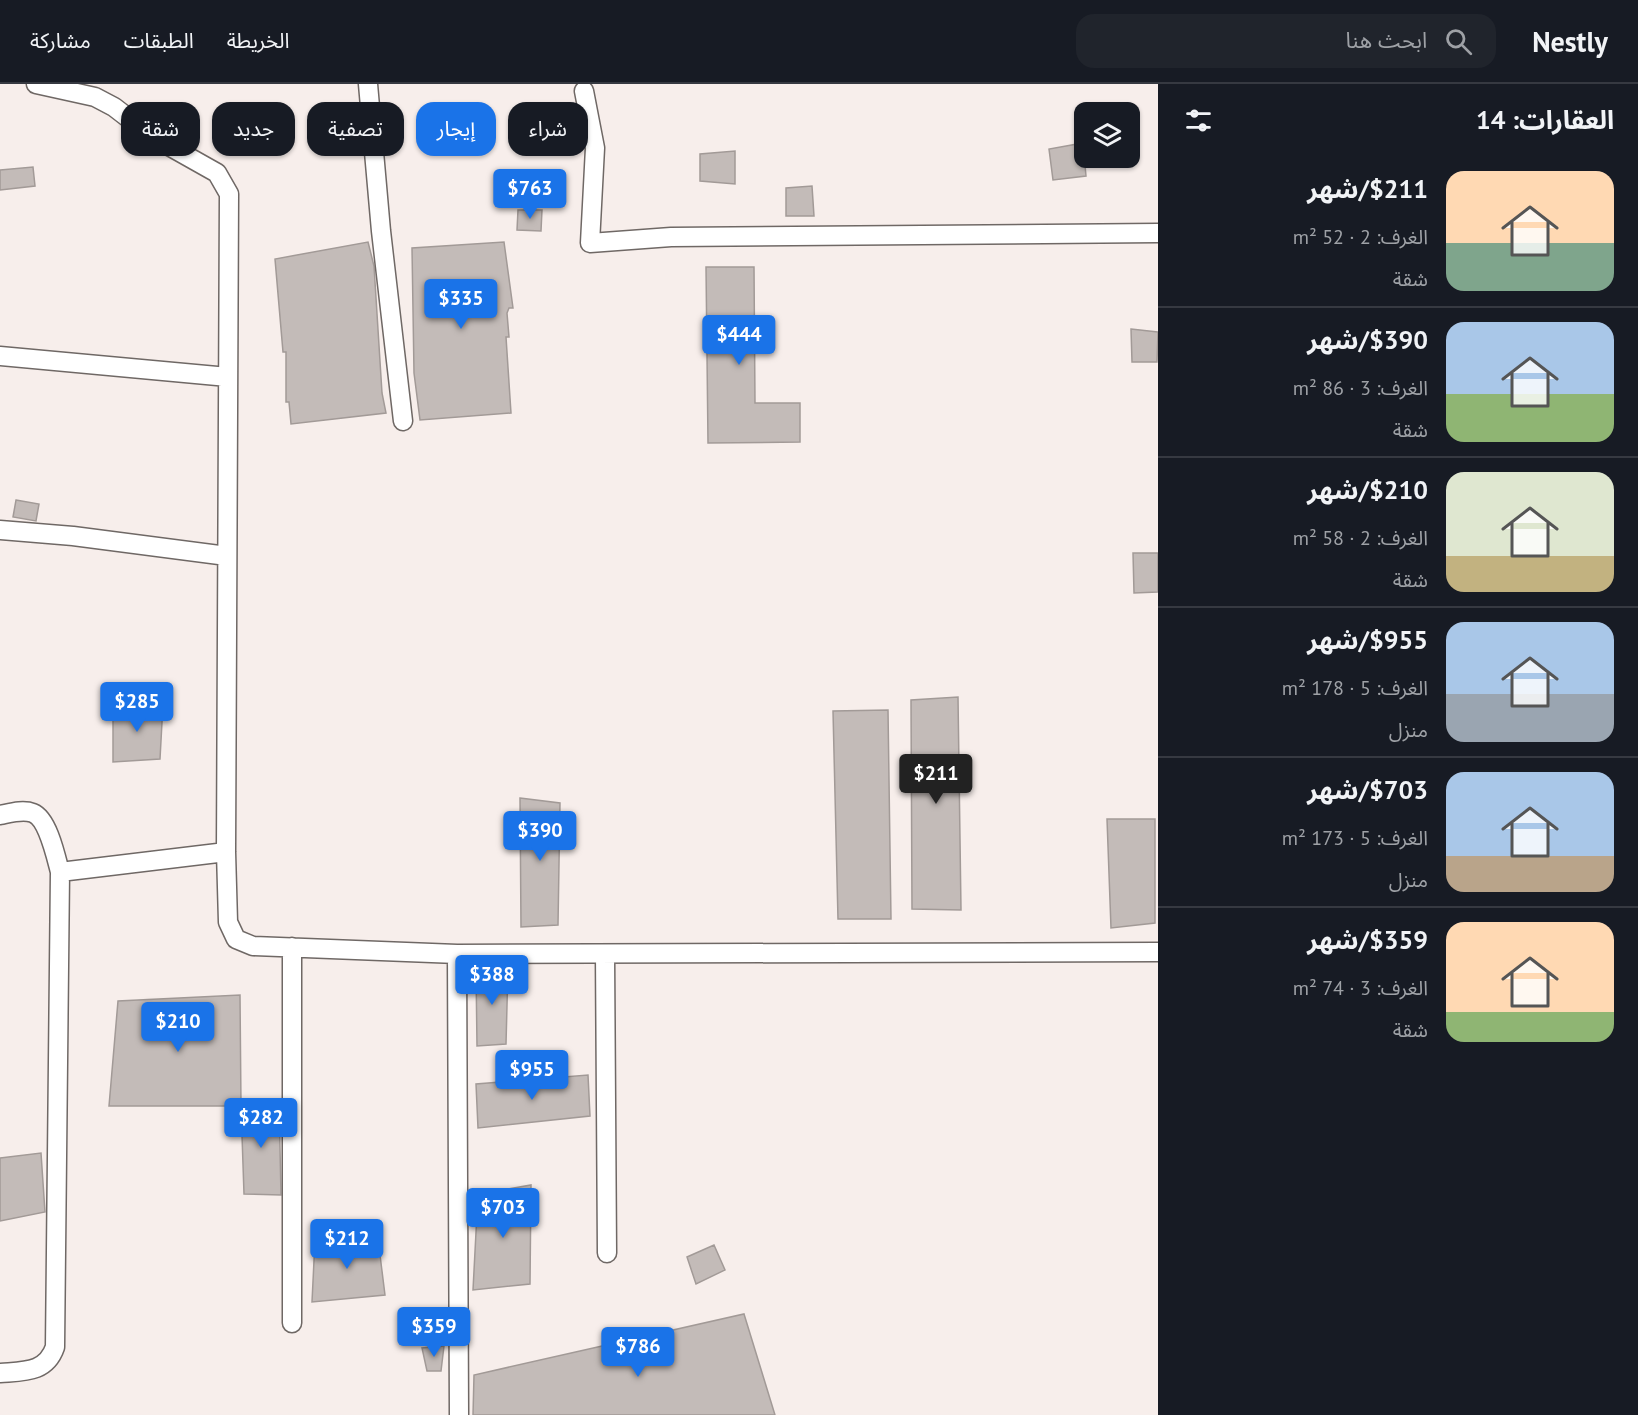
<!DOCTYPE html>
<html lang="ar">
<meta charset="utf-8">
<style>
:root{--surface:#171b24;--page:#20242c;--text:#f1f3f6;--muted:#9ea1a6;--line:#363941;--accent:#1a73e8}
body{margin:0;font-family:"PT Sans","Noto Sans Arabic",sans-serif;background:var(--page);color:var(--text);direction:rtl;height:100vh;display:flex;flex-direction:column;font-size:22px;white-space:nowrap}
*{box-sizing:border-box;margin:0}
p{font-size:20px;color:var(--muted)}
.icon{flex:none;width:33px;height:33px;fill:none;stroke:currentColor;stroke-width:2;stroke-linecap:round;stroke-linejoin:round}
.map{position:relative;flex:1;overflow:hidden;direction:ltr}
.details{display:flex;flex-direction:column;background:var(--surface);width:480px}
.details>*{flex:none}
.banner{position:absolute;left:18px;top:18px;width:570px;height:54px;direction:rtl;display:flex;gap:12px}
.controls{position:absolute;left:1074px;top:18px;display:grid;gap:12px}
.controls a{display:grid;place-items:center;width:66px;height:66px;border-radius:12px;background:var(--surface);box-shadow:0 2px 4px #0004;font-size:30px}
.price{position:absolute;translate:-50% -51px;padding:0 14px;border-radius:6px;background:var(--accent);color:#fff;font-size:20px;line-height:39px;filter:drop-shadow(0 2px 3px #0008)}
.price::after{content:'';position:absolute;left:50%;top:36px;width:18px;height:14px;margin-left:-9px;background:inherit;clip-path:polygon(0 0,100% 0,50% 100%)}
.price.on{background:#222;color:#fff}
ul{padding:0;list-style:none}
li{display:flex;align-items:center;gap:18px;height:150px;padding:0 24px}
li+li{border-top:2px solid var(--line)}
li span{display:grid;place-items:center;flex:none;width:168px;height:120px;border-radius:18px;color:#555}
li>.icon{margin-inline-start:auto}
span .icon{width:72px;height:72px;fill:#fffc;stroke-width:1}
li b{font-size:26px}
h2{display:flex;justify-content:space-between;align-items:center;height:72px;padding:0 24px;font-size:26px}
.tag{padding:0 21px;border-radius:18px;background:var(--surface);box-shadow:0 2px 4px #0004;font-size:21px;line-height:54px}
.tag.on{background:var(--accent);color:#fff}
header{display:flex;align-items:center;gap:36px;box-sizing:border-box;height:84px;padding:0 30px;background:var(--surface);border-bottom:2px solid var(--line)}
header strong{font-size:28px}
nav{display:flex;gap:33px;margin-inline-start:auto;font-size:21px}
.search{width:420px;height:54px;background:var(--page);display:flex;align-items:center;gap:15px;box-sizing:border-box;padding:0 21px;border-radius:18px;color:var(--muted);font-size:22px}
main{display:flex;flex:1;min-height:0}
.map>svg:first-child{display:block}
.building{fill:#c3bbb8;stroke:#a29a97;stroke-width:1.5}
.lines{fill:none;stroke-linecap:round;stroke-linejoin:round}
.minor-casing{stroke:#6f6865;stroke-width:21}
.minor{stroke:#fff;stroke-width:18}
</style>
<header>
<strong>Nestly</strong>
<div class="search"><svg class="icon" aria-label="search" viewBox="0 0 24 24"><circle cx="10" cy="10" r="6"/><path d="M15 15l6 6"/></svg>ابحث هنا</div>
<nav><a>الخريطة</a><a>الطبقات</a><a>مشاركة</a></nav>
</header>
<main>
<section class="details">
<h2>العقارات: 14<svg class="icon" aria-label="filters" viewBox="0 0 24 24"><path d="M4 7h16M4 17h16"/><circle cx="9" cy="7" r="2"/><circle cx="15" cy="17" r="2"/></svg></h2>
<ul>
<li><span style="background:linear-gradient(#ffd9b3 60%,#7fa58c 0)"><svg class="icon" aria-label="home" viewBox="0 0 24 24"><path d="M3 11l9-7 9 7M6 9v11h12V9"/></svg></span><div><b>$211/شهر</b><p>الغرف: 2 · 52 m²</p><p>شقة</p></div></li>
<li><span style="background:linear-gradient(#a9c7e8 60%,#8fb573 0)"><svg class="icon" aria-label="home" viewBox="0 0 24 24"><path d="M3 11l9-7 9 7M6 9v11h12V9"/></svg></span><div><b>$390/شهر</b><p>الغرف: 3 · 86 m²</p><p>شقة</p></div></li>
<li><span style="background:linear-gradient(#dfe7d0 70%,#c2b280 0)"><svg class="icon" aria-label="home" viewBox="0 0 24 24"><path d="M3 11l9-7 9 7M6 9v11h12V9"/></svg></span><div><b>$210/شهر</b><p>الغرف: 2 · 58 m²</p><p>شقة</p></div></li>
<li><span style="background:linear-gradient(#a9c7e8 60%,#9aa5b1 0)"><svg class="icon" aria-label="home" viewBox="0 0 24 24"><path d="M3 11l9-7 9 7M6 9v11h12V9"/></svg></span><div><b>$955/شهر</b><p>الغرف: 5 · 178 m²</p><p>منزل</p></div></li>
<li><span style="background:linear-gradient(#a9c7e8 70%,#b9a48a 0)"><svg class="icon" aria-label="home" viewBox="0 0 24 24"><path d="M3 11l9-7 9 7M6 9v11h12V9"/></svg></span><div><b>$703/شهر</b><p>الغرف: 5 · 173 m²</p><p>منزل</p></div></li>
<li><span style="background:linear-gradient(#ffd9b3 75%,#8fb573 0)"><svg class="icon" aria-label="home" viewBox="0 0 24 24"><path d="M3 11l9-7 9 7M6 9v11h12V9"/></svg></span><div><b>$359/شهر</b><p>الغرف: 3 · 74 m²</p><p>شقة</p></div></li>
</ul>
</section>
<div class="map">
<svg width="1158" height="1331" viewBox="0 0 1158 1331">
<rect width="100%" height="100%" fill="#f7eeeb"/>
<path class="building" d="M1083,59L1086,92L1053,96L1049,65Z
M735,67V100L700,97V70Z
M33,83L35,102L0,106V86Z
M812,102L814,132H786V104Z
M518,126H542L541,147L517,146Z
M368,158L374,182L382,309L386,329L291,340L289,318H286V268H283L275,175Z
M504,158L513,224H509L507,229L509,253H506L511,329L420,336L414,289L412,164Z
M706,183H754L755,319H800V358L708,359Z
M1131,245L1158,248L1157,278H1132Z
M16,416L39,420L36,437L13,433Z
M1133,469H1158V508L1134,509Z
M958,613L961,826L912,825L911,616Z
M163,620L160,675L113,678V626Z
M888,626L891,835H838L833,627Z
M520,714L560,719L558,841L521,843Z
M1107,735H1155V839L1111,844Z
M508,883L506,960L477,962L476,886Z
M240,911L241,1022H109L118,917Z
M588,991L590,1032L478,1044L476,1000Z
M279,1019L281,1111L244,1110L241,1022Z
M41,1069L45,1128L0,1137V1074Z
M531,1101L530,1200L473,1206L478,1110Z
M378,1155L385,1211L312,1218L315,1156Z
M714,1161L725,1186L696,1200L687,1173Z
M744,1230L775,1331H473L474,1291Z
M444,1262L441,1287H427L422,1264Z"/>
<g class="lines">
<g class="minor-casing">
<path id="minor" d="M36,0L95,13L114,23L153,53L217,89L229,110L226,768L228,838L236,855L253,862L457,870L1158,868
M368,0L381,147L403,337
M584,7L595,64L590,159L671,153L1158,149
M0,272L228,293
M0,446L73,452L227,472
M0,731C10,729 23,725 33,729C48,735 56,773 60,788L55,1263C46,1289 24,1287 0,1289
M60,788L226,768
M292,863V1239
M457,870L459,1331
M605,870L607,1169"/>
</g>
<use href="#minor" class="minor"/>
</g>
</svg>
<div class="controls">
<a><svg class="icon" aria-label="layers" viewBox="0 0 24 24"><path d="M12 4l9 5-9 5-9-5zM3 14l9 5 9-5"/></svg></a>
</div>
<b class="price" style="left:530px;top:136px">$763</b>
<b class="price" style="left:461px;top:246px">$335</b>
<b class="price" style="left:739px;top:282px">$444</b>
<b class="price" style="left:137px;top:649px">$285</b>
<b class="price on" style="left:936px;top:721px">$211</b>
<b class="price" style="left:540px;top:778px">$390</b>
<b class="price" style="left:492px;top:922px">$388</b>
<b class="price" style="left:178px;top:969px">$210</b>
<b class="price" style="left:532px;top:1017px">$955</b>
<b class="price" style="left:261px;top:1065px">$282</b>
<b class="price" style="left:503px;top:1155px">$703</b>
<b class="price" style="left:347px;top:1186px">$212</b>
<b class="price" style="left:434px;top:1274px">$359</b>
<b class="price" style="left:638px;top:1294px">$786</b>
<div class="banner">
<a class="tag">شراء</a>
<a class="tag on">إيجار</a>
<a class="tag">تصفية</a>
<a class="tag">جديد</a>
<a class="tag">شقة</a>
</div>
</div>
</main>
